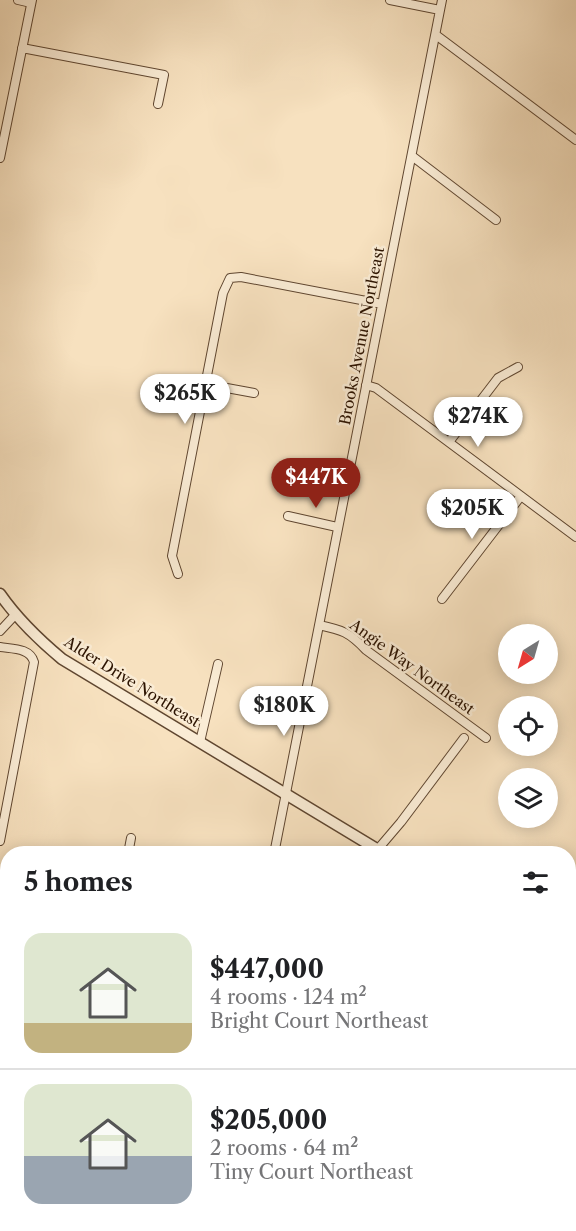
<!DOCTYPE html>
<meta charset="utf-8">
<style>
:root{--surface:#fff;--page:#f6f6f6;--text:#202124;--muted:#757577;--line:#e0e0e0;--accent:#8f2418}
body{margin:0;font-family:"Libre Caslon Text",serif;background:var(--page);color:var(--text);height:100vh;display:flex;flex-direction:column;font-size:22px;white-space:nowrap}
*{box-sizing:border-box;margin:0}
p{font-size:20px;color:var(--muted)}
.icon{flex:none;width:33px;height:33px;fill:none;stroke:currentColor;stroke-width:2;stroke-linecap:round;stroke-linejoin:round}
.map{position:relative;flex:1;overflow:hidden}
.drawer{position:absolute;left:0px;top:846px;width:576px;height:386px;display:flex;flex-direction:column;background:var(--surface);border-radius:24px 24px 0 0;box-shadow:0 3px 15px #0003}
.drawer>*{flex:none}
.needle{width:39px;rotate:217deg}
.controls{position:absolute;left:498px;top:624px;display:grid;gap:12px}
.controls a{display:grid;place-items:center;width:60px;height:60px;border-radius:50%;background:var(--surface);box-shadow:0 3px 15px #0003;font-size:30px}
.price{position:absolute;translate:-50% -51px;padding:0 14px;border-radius:21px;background:#fff;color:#222;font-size:20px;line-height:39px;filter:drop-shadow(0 2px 3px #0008)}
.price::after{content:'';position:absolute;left:50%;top:36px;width:18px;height:14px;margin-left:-9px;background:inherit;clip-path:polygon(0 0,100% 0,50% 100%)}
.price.on{background:var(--accent);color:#fff}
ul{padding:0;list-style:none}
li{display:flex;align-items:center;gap:18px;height:150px;padding:0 24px}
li+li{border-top:2px solid var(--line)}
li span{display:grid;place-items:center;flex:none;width:168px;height:120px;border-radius:18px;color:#555}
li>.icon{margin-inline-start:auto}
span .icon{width:72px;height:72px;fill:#fffc;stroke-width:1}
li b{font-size:26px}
h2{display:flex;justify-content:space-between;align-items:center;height:72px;padding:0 24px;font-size:26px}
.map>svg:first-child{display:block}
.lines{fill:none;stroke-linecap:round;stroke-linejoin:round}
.minor-casing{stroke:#5f4630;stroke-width:10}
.tertiary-casing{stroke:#5f4630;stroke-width:13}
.minor{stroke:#faecd5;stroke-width:8}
.tertiary{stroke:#faecd5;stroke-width:10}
.labels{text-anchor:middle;stroke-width:5;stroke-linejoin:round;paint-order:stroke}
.street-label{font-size:15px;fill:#2c1300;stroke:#faecd5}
</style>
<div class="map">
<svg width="576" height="1231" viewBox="0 0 576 1231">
<rect width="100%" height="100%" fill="#f7e1bf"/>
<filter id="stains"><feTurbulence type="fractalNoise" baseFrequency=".00333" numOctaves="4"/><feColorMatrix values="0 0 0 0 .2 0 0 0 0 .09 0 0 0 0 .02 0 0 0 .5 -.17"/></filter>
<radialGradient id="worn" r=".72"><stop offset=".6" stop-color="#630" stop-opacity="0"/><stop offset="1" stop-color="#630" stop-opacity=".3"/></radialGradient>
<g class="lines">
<g class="minor-casing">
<path id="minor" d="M18,0L31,3
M390,0L440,10
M436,35L576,140
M22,48L164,75L158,104
M412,156L496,220
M0,158L32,0
M205,384L254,393
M366,385L376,388L576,537
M449,442L498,378L518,367
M288,516L337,527
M178,574L172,556L223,293L230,278L241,277L382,304
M442,599L521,496
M319,625C342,630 349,632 366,650L486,738
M0,631L15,615
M0,647C13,649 30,648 34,662L0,841
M200,742L218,664
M378,849L401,822L464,738
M128,854L131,838
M274,854L442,0
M568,1138L576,1127
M55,1231L56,1224
M199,1231L200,1224
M504,1231L509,1224"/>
</g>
<g class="tertiary-casing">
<path id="tertiary" d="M0,594C18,620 38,639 62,659L385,854
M568,963L576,968"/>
</g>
<use href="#minor" class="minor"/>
<use href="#tertiary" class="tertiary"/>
</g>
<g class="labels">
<g class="street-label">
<text transform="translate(362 336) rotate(-79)" y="5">Brooks Avenue Northeast</text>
<text transform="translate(412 667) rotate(36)" y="5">Angie Way Northeast</text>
<text transform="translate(132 682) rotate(32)" y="5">Alder Drive Northeast</text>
</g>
</g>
<rect width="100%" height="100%" filter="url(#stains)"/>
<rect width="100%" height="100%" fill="url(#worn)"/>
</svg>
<div class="controls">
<a><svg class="needle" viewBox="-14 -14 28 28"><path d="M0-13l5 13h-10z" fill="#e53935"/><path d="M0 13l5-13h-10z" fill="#757577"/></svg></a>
<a><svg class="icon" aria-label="locate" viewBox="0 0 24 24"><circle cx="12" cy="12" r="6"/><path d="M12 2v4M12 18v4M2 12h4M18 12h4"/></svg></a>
<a><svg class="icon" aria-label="layers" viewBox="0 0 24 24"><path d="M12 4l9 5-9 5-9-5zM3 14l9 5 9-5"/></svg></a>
</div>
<b class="price" style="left:185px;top:425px">$265K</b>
<b class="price" style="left:478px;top:448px">$274K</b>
<b class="price on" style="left:316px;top:509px">$447K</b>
<b class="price" style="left:472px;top:540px">$205K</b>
<b class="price" style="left:284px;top:737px">$180K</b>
<section class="drawer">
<h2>5 homes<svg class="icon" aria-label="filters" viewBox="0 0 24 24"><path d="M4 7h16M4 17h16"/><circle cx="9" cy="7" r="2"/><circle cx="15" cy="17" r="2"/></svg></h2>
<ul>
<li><span style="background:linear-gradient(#dfe7d0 75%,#c2b280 0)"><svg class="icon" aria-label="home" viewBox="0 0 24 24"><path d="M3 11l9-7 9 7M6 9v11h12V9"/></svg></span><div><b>$447,000</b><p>4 rooms · 124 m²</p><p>Bright Court Northeast</p></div></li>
<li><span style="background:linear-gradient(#dfe7d0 60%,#9aa5b1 0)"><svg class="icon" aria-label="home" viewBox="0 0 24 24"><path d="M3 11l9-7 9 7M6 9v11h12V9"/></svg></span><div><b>$205,000</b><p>2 rooms · 64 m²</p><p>Tiny Court Northeast</p></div></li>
</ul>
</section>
</div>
